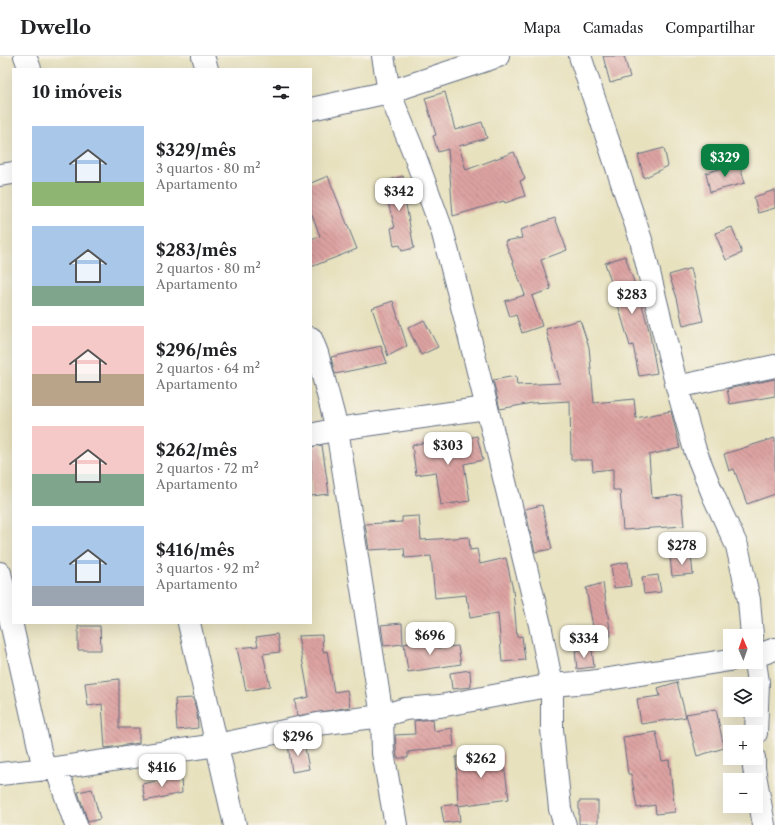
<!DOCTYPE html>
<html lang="pt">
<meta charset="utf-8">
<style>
:root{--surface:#fff;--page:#f6f6f6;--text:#202124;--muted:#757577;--line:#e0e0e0;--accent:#0b8043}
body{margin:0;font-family:"Libre Caslon Text",serif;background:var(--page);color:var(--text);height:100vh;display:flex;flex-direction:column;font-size:15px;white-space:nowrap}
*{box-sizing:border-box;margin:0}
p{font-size:13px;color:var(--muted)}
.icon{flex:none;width:22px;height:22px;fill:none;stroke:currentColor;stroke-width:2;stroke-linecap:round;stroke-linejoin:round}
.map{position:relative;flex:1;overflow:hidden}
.drawer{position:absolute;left:12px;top:12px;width:300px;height:556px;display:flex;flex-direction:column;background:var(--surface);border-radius:0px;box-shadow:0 4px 16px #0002}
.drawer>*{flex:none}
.needle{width:26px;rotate:358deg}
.controls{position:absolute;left:723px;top:573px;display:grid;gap:8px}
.controls a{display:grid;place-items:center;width:40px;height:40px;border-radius:0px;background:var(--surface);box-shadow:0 4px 16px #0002;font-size:20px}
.price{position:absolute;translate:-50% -34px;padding:0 9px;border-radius:8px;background:#fff;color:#222;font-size:13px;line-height:26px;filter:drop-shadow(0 1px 2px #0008)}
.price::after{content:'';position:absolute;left:50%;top:24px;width:12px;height:9px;margin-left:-6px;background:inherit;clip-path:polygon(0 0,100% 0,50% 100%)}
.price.selected{background:var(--accent);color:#fff}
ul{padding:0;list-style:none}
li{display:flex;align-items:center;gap:12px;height:100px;padding:0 20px}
li span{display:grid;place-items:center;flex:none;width:112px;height:80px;border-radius:0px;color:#555}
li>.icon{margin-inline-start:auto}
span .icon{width:48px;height:48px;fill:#fffc;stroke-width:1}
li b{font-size:17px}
h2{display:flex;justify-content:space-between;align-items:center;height:48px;padding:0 20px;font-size:17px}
header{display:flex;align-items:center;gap:24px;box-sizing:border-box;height:56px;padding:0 20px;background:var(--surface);border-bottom:1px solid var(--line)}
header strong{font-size:19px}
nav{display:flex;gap:22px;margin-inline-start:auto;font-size:14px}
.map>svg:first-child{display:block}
.building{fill:url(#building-back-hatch)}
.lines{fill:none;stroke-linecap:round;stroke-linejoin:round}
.minor-casing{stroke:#626d80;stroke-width:24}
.minor{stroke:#fff;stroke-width:22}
</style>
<header>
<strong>Dwello</strong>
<nav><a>Mapa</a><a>Camadas</a><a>Compartilhar</a></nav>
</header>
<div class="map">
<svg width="775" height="769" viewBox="0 0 775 769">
<defs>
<pattern id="building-back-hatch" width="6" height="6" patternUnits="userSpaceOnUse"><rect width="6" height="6" fill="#dda3a2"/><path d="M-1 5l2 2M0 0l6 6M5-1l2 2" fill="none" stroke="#b28587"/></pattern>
</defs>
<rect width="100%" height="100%" fill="#f7f3e8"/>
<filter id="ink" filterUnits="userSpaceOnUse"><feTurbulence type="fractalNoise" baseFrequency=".025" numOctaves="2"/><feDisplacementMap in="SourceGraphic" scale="8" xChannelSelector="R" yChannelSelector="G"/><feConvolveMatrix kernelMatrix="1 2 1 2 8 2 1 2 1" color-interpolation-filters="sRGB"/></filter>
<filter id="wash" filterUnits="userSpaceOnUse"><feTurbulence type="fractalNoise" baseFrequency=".012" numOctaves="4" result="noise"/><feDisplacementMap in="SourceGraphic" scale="16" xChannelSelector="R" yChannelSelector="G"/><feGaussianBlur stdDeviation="0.9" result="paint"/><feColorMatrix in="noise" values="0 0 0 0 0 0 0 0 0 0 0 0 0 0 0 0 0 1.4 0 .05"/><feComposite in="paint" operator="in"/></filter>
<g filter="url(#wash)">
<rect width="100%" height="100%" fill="#e7e1be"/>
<g id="blocks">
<path class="building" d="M603,0H624L630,21L610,27Z
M445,36L455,74L482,66L487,82L459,90L466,114L514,96L525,123L520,125L525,140L505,147L504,145L453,160L448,93L438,96L433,80L436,79L425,42Z
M664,92L668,110L644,122L638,99Z
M739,107L745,127L710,136L706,117Z
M328,120L357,193L311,211V183L320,180L311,156V127Z
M403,120L411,148L406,149L414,192L402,195L400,189L394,190L391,172L395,171L382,126Z
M775,134V152L758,157L754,141Z
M555,162L567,194L541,204L551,233L532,240L542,270L522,277L516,259L510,261L505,245L525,239L505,185L522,182L520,174Z
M732,171L742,197L726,204L715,177Z
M625,200L642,249L649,274L657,317L639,320L633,289L630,290L613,232L605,207Z
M691,212L703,265L683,270L677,242L669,219Z
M393,245L407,290L388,300L372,252Z
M424,264L438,291L421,299L408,272Z
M580,264L589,291L594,347L634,343L636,362L671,355L680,392L649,399L652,442L681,439L684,470L623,474L620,434H613V413L593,415L592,404H571L570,345L532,347L500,353L493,324L516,320L517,329L560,327L546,273Z
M381,290L387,307L335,318L331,301Z
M775,323V340L730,348L727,333Z
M477,380L483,404L464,408L470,445L441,449L436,416L416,419L412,389L433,385L434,390Z
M775,382V438L747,448L734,413L729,415L724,398Z
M322,389L329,438L311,440V391Z
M542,449L552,493L535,496L525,453Z
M419,460L421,484L469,481L470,494L477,493L480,508L506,502L513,534L517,581L522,580L525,604L502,606L498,557L470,562L468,546H467L466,539L435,542L431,500L405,502L404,492L369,494L365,468L402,466V461Z
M691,499L693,518L672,520L670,501Z
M628,506L631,530L614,532L611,509Z
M658,519L661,536L644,538L642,521Z
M603,527L611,580L595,582L586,532Z
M402,567L403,588L384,590L381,569Z
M78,570H100L101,594H78Z
M277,578L280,596L263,598L270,630L246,635L237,592L258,590L256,581Z
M322,579L323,596L327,595L334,636L347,634L350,651L297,660L295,644L309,641L298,580Z
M437,583L438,592L458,590L461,608L408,616L404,588Z
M592,594L594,611L577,613L575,595Z
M470,614L471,631L452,633L450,617Z
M119,623V672H139V687L105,692L102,648L88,650L85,627Z
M677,626L686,661L641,668L637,643L660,640L658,632Z
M193,642L197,657L198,672L177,674L175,643Z
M716,653L724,692L697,700L686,658Z
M433,663L434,675L452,672L454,690L408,696V702H397L395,679L415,678L414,665Z
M656,676L662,705L669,704L675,756L656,758L655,749L637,752L631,718H628L623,681Z
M304,686L309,713L292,716L288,688Z
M502,695L509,743L458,750L456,701Z
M181,720L182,737L145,745L142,728Z
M92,733L100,763L88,766L78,736Z
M579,745H598V768H579Z
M458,748L460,765L444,767L441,750Z"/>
</g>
</g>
<g filter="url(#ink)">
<use href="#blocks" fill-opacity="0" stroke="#626d80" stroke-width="1"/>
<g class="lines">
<g class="minor-casing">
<path id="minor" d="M25,0L30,13
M203,0L207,13
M383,0L389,36L412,92L442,174L464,258L540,569L552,629V673L560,753L565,769
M580,0L641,184L677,331L695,394L714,441L737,490L749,544L752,580
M311,53L389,36L498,0
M0,119L13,117
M311,282L317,297L337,373L382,660L383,697L396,769
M677,331L775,310
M311,379L337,373L486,352
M0,517L44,713
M189,567L235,769
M756,600L775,593
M755,606L758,626L756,677
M754,702V712L756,724
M56,712L76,769
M0,718L56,712L217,689L318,668L382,660L405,653L440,650L552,629L589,626L730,604
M756,724L764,769"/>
</g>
<use href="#minor" class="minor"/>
</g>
</g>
</svg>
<div class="controls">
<a><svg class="needle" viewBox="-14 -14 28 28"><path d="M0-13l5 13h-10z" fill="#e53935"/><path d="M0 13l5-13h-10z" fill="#757577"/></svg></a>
<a><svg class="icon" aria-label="layers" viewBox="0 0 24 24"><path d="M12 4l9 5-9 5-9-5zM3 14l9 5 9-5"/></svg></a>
<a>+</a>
<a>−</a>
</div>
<b class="price selected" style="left:725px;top:122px">$329</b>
<b class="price" style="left:399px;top:156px">$342</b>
<b class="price" style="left:632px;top:259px">$283</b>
<b class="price" style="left:448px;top:410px">$303</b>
<b class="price" style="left:682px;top:510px">$278</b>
<b class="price" style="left:430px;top:600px">$696</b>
<b class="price" style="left:584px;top:603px">$334</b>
<b class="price" style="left:298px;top:701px">$296</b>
<b class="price" style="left:481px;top:723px">$262</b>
<b class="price" style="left:162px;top:732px">$416</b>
<section class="drawer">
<h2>10 imóveis<svg class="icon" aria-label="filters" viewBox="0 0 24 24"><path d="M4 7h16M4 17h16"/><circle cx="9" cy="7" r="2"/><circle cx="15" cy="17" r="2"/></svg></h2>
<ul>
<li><span style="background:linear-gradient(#a9c7e8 70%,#8fb573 0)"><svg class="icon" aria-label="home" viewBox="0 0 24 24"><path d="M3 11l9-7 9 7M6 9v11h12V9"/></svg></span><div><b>$329/mês</b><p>3 quartos · 80 m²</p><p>Apartamento</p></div></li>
<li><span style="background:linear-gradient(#a9c7e8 75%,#7fa58c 0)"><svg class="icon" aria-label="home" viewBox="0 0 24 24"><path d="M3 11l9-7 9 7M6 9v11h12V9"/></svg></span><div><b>$283/mês</b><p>2 quartos · 80 m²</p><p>Apartamento</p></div></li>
<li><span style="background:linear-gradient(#f6c9c9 60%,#b9a48a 0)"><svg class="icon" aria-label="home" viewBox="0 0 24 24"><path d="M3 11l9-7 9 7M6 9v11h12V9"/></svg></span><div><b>$296/mês</b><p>2 quartos · 64 m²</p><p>Apartamento</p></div></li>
<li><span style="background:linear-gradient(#f6c9c9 60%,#7fa58c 0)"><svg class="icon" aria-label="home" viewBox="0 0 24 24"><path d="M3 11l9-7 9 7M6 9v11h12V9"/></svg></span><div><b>$262/mês</b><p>2 quartos · 72 m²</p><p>Apartamento</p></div></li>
<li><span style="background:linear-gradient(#a9c7e8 75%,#9aa5b1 0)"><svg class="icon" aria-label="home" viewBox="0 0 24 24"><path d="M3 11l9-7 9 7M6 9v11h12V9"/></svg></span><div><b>$416/mês</b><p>3 quartos · 92 m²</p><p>Apartamento</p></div></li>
</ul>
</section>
</div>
